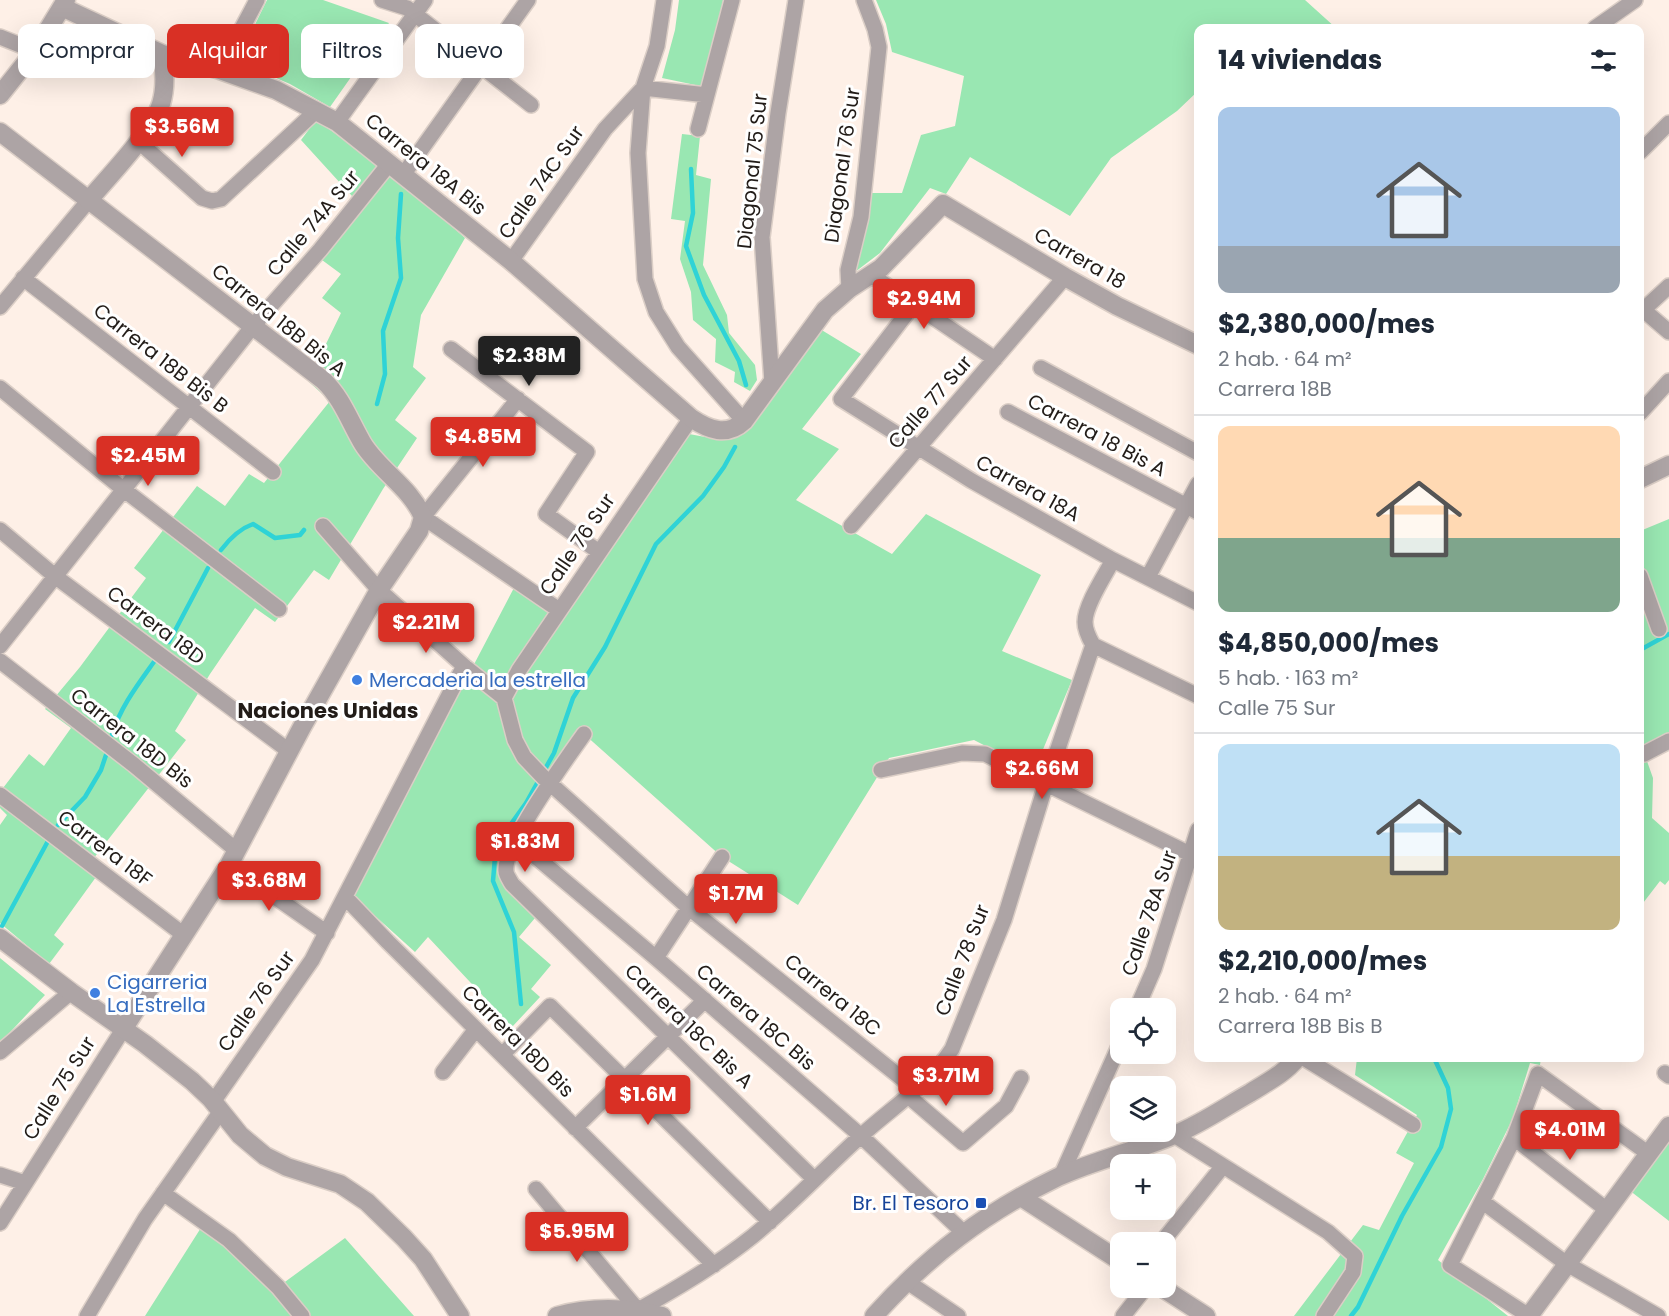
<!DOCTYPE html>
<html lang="es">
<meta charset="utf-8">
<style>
:root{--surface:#fff;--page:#f6f6f7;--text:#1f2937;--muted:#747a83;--line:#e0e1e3;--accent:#d93025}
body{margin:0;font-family:Poppins,sans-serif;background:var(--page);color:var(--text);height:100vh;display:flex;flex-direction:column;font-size:22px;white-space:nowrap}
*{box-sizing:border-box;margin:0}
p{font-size:20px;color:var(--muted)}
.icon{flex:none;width:33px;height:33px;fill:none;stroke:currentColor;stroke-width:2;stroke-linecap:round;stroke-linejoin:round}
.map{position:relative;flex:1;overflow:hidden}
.side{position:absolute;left:1194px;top:24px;width:450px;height:1038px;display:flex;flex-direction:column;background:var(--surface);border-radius:12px;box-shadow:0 6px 24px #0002}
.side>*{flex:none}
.guide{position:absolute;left:18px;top:24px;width:570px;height:54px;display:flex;gap:12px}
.controls{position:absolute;left:1110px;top:998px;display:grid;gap:12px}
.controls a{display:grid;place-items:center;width:66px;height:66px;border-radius:12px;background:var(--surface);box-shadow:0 6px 24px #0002;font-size:30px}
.price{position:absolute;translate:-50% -51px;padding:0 14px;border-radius:6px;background:var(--accent);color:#fff;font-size:20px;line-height:39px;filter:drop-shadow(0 2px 3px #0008)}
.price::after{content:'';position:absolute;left:50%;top:36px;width:18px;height:14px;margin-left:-9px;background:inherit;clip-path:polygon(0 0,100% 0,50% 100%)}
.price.current{background:#222;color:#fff}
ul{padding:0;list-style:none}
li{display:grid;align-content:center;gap:12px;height:318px;padding:0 24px}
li+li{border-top:2px solid var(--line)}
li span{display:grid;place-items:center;height:186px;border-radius:12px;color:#555}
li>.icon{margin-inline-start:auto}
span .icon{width:108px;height:108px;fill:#fffc;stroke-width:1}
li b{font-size:26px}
h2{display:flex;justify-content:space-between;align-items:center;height:72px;padding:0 24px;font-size:26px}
.pill{padding:0 21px;border-radius:12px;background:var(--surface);box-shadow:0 6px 24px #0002;font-size:21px;line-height:54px}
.pill.current{background:var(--accent);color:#fff}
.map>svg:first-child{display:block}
.green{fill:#99e7b2}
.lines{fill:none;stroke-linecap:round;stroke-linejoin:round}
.stream{stroke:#2fd3d6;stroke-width:4.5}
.minor-casing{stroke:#dbcec6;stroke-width:18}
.tertiary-casing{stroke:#dbcec6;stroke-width:21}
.minor{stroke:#ada4a5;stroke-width:15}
.tertiary{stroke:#ada4a5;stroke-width:18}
.shop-dot{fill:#3f7fe0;stroke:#fff;stroke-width:2}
.transit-dot{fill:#1a4fb4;stroke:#fff;stroke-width:2}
.labels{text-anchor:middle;stroke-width:6;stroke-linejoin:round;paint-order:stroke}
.street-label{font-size:20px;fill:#221c18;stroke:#fff}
.shop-label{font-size:20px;fill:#366cbe;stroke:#fff;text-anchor:start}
.transit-label{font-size:20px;fill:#164399;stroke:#fff;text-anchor:end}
.neighbourhood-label{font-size:21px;font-weight:bold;fill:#221c18;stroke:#fff}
</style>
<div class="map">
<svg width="1669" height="1316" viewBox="0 0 1669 1316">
<rect width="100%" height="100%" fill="#fef0e7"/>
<path class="green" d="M267,0H323L389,23L330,107L290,84L237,61Z
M679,0H723L721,15L705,87L662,78L675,30Z
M876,0H1305L1336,28H1198V91L1177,111L1111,158L1070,216L970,157L946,194L930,188L880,253L855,272L854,259L867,193H902L921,135L955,126L964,76L892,52L886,24Z
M316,120L390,172L465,238L421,315L413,367L426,378L395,420L417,438L383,489L329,580L314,570L275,622L255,608L210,674L175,731L186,740L86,868L96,877L54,935L64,944L49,964L0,923V825L7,815L0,808V792L29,754L44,766L71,728L45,709L80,667L146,578L134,568L197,486L225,506L249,474L264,483L330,401L308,381L341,313L322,298L341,274L322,260L362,207L301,140Z
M682,134L700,136L696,175L711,179L703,265L727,315L729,333L755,365L757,380L750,391L734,382L735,372L715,362L716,339L693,320L691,292L680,259L685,221L671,219Z
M820,329L861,354L802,429L839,449L796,500L892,554L926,514L1041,575L1002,651L1072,680L1034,771L974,740L889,758L798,905L722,857L584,734L541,788L506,887L535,918L519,937L551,965L531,989L540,997L512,1027L428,937L415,952L353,896L516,584L560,614L689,434L716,439L733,437Z
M1669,519V736L1643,750L1653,778L1652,818L1669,833V880L1665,885L1660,881L1640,907V531Z
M0,958L45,995L0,1043Z
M1357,1058H1541L1540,1065L1530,1063L1513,1118L1483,1179L1438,1260L1508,1316H1294L1363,1225L1379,1230L1414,1163L1396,1153L1417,1115L1355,1075Z
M1669,1138V1221L1629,1190Z
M204,1223L278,1287L345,1238L414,1316H145Z"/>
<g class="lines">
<path class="stream" d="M691,169L693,213L686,246L704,295L739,361L746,385
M377,404L385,374L383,331L401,278L398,238L401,194
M221,550C230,538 239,529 253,524L275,538L300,535L304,530
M169,642L208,568
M1640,650L1669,634
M112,735C120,707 139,683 156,659
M58,825L85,797L101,770L106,755
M2,926L48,841
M521,1004L514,932L493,881L496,845L526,803L554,753L573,698L605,647L656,544L703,496L724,467L735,447
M1351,1316L1358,1307L1402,1216L1441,1147L1451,1109L1448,1088L1434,1058"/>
<g class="minor-casing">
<path id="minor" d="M382,0L407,8L531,105
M664,0L657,46L643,88L638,153L645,279L656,312L678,347L744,421
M1595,28L1635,0
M0,37L35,51
M220,70L257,0
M337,122L425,0
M698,129L732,0
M138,141L202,198L212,201L221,199L317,110
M1640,152L1669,123
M403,175L528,0
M511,261L605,129L643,88L707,95
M871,275L995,359
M23,278L273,472
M849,289L848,270L861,217L879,47L875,29L864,0
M914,304L841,399L972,481L1113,560L1198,603
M0,307L89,200
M1640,307L1669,332
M1643,310L1669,286
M451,349L587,452L546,514L599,552
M1041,368L1198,453
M772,383L762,237L778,113L796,0
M0,388L123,489L279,609
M518,399L423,517L559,610
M1008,412L1198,512
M1640,413L1669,381
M323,526L379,590L464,666L504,698L515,740L524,757L544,778L689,908L915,1089
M851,526L1065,277
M0,530L56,577L289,751
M1640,576L1659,629
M1148,577L1198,484
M1093,645L1198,696
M0,646L253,326L320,250L389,164
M0,661L134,765L236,850
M504,698L519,670L691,418
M584,734C567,758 503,846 506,871C506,875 510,880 512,884L814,1179
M1644,754L1669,741
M881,770L962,753L985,754L1198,858
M0,795L184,935
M516,840L656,958L861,1136L963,1232
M229,865L327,933
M345,897L388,942L714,1265
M656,958L722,857
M1137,1008L1154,969L1198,830
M0,1052L71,992
M502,1055L550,1006L770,1222
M1304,1058L1413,1125
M443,1072L476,1029
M1665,1073L1669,1076
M907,1095L963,1143L1006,1106L1021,1078
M213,1102L312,960L464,666
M575,1128L705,1000
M1174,1135L1328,1232L1355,1256L1353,1272L1324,1316
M1514,1138L1607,1210
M0,1175L25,1183
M1061,1176L1120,1044
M536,1189L642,1315
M163,1193L229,1240L278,1287L302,1316
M1483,1202L1567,1264L1658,1316
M0,1223L124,1028
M1162,1242L1223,1166
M906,1281L958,1316
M638,1310C678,1288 717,1265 753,1236C792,1204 826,1167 863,1134C893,1107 930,1083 952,1049L1004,920L1046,784L1093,645C1089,638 1085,630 1085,622C1085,605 1105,575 1113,560
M87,1316L145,1219L221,1111
M1123,1316L1146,1287
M1529,1316L1450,1265L1514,1138L1538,1074L1649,1154"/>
</g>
<g class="tertiary-casing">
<path id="tertiary" d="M62,7L162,54L220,70L276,90L337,122L511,261L691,418C709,430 727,437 744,421L825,310L849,289L881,268L943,204L1065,277L1117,306L1198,345
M0,95L35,51L66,0
M0,132L323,380C342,398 350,422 363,444C380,471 410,487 423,517L419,531L379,590L302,727L229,865L124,1028
M89,200C109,176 152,132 161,104C166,88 165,71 162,54
M1640,479L1669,465
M0,938L71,992L145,1044L192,1081L211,1099L240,1135L265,1156L287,1167L340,1184L367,1202L404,1238L423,1259L460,1316
M1021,1197L1120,1261
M1161,1287L1206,1316
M557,1316C593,1306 626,1307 662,1316
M874,1316C929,1255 984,1213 1058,1177C1095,1160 1136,1151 1174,1135C1201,1124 1225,1107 1250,1093C1267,1082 1284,1074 1297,1058
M1529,1316L1669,1126"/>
</g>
<use href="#minor" class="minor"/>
<use href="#tertiary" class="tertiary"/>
</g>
<g class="shop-dot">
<circle cx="357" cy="680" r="6"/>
<circle cx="95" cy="993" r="6"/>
</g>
<rect class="transit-dot" x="975" y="1197" width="12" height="12" rx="3"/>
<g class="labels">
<g class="street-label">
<text transform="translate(426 164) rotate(39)" y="7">Carrera 18A Bis</text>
<text transform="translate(842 165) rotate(-82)" y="7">Diagonal 76 Sur</text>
<text transform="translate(752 171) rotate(-84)" y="7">Diagonal 75 Sur</text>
<text transform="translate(541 182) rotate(-55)" y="7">Calle 74C Sur</text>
<text transform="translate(313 223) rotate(-50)" y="7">Calle 74A Sur</text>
<text transform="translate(1080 258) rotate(30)" y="7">Carrera 18</text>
<text transform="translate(279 320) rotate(39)" y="7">Carrera 18B Bis A</text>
<text transform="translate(161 358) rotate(38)" y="7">Carrera 18B Bis B</text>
<text transform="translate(930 402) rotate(-49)" y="7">Calle 77 Sur</text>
<text transform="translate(1097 435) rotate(28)" y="7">Carrera 18 Bis A</text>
<text transform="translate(1028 488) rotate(29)" y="7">Carrera 18A</text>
<text transform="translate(577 544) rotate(-56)" y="7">Calle 76 Sur</text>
<text transform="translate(156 625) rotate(37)" y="7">Carrera 18D</text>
<text transform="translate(132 738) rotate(38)" y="7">Carrera 18D Bis</text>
<text transform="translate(105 848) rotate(37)" y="7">Carrera 18F</text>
<text transform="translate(1149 913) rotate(-71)" y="7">Calle 78A Sur</text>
<text transform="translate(962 960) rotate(-69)" y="7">Calle 78 Sur</text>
<text transform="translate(833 995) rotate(39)" y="7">Carrera 18C</text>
<text transform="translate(256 1001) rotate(-55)" y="7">Calle 76 Sur</text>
<text transform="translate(756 1017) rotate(41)" y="7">Carrera 18C Bis</text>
<text transform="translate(689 1026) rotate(44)" y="7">Carrera 18C Bis A</text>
<text transform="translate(518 1041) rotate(45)" y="7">Carrera 18D Bis</text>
<text transform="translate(59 1088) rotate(-58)" y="7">Calle 75 Sur</text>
</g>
<g class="shop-label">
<text x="369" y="687">Mercaderia la estrella</text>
<text x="107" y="989">Cigarreria<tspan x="107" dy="23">La Estrella</tspan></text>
</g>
<g class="transit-label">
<text x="969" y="1210">Br. El Tesoro</text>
</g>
<g class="neighbourhood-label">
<text x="328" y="718">Naciones Unidas</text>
</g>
</g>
</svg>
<div class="controls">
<a><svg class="icon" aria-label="locate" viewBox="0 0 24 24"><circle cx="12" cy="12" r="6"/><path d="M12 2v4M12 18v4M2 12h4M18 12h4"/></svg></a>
<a><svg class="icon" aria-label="layers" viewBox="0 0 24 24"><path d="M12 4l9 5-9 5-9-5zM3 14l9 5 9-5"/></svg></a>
<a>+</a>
<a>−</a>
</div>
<b class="price" style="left:182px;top:158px">$3.56M</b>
<b class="price" style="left:924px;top:330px">$2.94M</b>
<b class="price current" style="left:529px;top:387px">$2.38M</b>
<b class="price" style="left:483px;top:468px">$4.85M</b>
<b class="price" style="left:148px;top:487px">$2.45M</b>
<b class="price" style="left:426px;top:654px">$2.21M</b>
<b class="price" style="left:1042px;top:800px">$2.66M</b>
<b class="price" style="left:525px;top:873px">$1.83M</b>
<b class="price" style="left:269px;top:912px">$3.68M</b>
<b class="price" style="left:736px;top:925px">$1.7M</b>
<b class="price" style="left:946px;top:1107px">$3.71M</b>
<b class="price" style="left:648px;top:1126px">$1.6M</b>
<b class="price" style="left:1570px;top:1161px">$4.01M</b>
<b class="price" style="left:577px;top:1263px">$5.95M</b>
<div class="guide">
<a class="pill">Comprar</a>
<a class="pill current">Alquilar</a>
<a class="pill">Filtros</a>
<a class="pill">Nuevo</a>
</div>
<section class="side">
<h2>14 viviendas<svg class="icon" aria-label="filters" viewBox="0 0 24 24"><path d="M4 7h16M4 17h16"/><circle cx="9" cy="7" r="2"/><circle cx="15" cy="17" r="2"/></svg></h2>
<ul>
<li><span style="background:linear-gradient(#a9c7e8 75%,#9aa5b1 0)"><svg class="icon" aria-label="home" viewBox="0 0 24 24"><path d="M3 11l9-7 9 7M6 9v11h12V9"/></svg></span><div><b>$2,380,000/mes</b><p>2 hab. · 64 m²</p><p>Carrera 18B</p></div></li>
<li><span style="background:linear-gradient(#ffd9b3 60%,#7fa58c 0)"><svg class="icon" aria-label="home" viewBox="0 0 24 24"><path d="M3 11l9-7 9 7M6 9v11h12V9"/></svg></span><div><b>$4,850,000/mes</b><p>5 hab. · 163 m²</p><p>Calle 75 Sur</p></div></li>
<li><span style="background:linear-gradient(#bfe0f5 60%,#c2b280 0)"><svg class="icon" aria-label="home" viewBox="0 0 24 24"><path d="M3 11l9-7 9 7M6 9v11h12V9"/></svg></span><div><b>$2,210,000/mes</b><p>2 hab. · 64 m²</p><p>Carrera 18B Bis B</p></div></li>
</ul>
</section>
</div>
